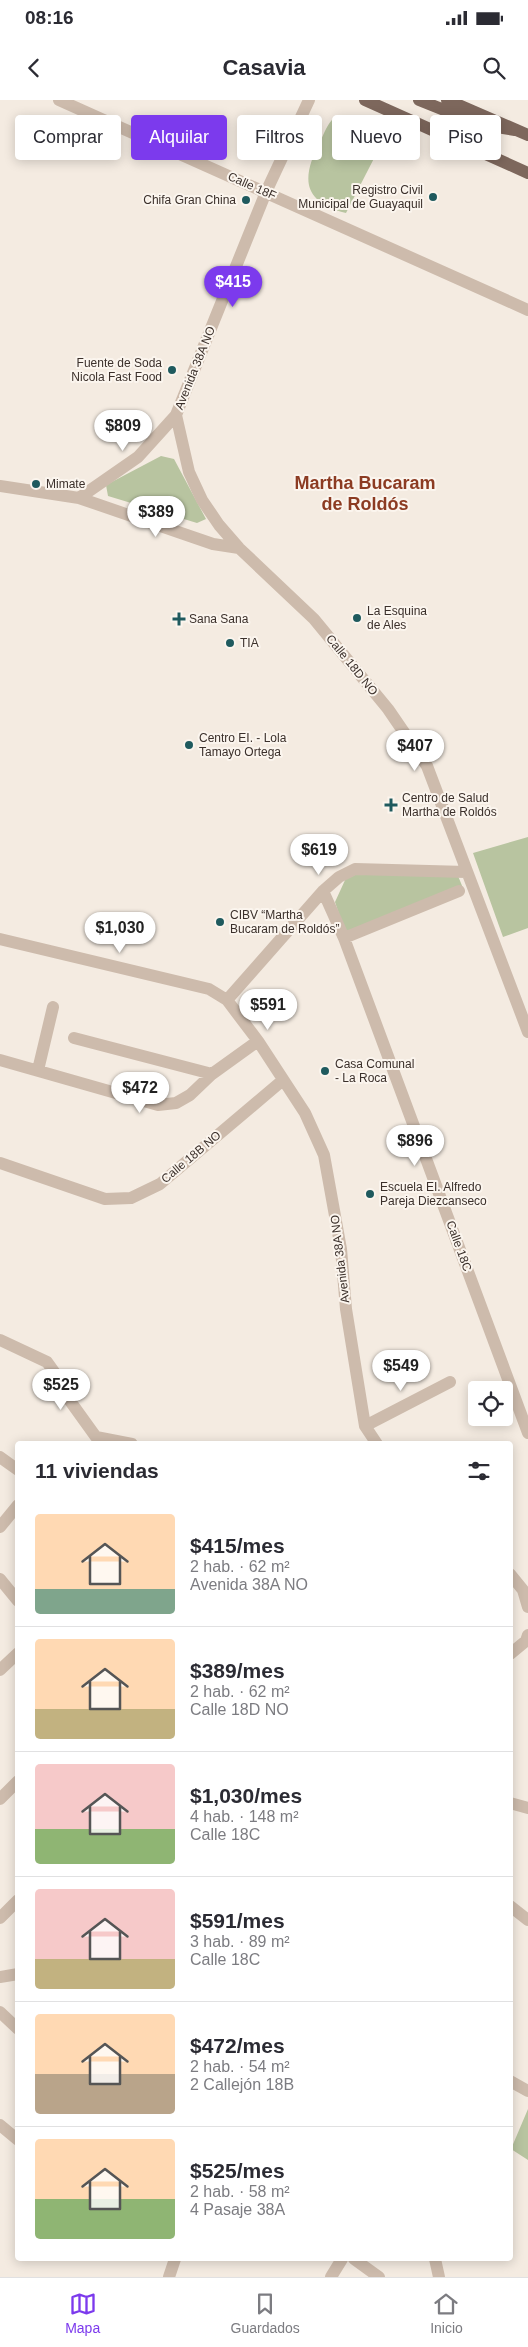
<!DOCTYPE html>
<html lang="es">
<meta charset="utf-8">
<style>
:root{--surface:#fff;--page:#f7f7f7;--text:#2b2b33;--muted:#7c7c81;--line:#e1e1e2;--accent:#7c3aed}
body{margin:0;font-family:Arial,sans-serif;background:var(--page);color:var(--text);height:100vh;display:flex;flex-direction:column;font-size:19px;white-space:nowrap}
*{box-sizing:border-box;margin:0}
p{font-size:16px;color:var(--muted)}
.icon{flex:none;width:28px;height:28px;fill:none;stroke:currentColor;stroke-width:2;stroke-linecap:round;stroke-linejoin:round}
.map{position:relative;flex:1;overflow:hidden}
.panel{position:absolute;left:15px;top:1341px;width:498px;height:820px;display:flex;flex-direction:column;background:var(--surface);border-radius:5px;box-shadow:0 2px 12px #0003}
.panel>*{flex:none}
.guide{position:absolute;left:15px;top:15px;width:499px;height:45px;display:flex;gap:10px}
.fabs{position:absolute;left:468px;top:1281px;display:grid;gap:10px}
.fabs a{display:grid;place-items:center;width:45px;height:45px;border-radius:5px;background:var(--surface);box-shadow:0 2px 12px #0003;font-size:25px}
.price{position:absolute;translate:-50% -42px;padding:0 11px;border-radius:18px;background:#fff;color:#222;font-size:16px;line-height:32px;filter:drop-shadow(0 1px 2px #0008)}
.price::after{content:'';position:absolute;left:50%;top:30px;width:15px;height:11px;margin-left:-8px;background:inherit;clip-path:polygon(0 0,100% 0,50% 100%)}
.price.selected{background:var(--accent);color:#fff}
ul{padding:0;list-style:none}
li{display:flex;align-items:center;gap:15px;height:125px;padding:0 20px}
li+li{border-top:1px solid var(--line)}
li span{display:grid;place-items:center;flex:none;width:140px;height:100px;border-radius:5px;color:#555}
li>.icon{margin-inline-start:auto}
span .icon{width:60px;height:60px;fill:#fffc;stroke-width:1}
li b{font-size:21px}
h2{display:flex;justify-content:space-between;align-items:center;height:60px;padding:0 20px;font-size:21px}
.tag{padding:0 18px;border-radius:5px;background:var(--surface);box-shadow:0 2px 12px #0003;font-size:18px;line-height:45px}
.tag.selected{background:var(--accent);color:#fff}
.status{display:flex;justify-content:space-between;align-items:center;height:35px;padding:0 25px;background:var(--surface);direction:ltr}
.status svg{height:14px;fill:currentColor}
header{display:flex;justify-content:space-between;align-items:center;height:65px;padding:0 20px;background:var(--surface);font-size:22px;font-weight:600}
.menu{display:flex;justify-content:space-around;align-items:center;height:70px;border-top:1px solid var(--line);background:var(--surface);font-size:14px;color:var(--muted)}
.menu a{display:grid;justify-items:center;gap:2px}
.menu .selected{color:var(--accent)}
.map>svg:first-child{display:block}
.green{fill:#b8c4a0}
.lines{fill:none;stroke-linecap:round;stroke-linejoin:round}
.minor{stroke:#cdbbac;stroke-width:12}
.major{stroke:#7d675c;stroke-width:12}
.poi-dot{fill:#1f5a5e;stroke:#fbf5ee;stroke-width:2}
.labels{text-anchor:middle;stroke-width:4;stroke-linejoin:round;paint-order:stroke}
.street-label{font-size:12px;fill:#3b302b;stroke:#fbf5ee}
.poi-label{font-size:12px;fill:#3b302b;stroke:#fbf5ee;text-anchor:start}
.district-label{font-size:18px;font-weight:bold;fill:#8c3b22;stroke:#fbf5ee}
</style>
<div class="status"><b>08:16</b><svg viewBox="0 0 49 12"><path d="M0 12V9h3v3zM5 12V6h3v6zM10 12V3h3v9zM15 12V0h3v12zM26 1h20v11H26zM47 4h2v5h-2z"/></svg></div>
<header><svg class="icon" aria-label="back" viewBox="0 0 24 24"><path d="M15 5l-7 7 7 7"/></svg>Casavia<svg class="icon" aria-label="search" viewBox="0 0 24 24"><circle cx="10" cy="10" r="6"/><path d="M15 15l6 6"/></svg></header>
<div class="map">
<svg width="528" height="2177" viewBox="0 0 528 2177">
<rect width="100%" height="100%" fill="#f4ebe1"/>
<path class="green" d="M338,15H345L387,33L346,113C300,101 302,76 321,40C325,31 329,20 338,15Z
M161,356L174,359L206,419L197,423L108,396L106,385Z
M528,737V828L503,837L473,753Z
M352,773L458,776L463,788L346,835L335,802L346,778Z
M528,2009V2060L511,2049Z"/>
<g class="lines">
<path class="minor" d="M59,0L528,210
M176,315L189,372L202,400L219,425L239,448L314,519L388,609L427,666L528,932
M0,386L79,398L213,444L239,448
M79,398L138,357L176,315L266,92L309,0
M323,791L344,838L528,1333
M344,838L459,791
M0,839L209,889L227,900L258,941L305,1013L324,1055L341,1149L346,1209L365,1326L377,1344
M227,900L323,791L339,777L355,769L466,772
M74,938L212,974
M0,960L158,1005L176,1003L190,995L212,974L258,941
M38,970L53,907
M0,1063L105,1099L131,1098L160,1084L283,980
M0,1240L47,1262L57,1276L60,1287L96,1337L132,1344
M365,1326L450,1282
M0,1357L18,1370
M0,1427L18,1405
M510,1474L523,1490L528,1507
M0,1479L18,1501
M510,1554L526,1541L528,1535
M0,1570L18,1553
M0,1699L18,1681
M510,1703L528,1708
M510,1806L528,1820
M0,1818L18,1800
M0,1877L18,1874
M0,1912L18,1929
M510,1981L528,1991
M0,2025L18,2040
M354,2159L379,2177
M435,2159L439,2177
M169,2177L175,2159
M331,2177L342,2159"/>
<path class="major" d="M365,0L528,73
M419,0L479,24L515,30
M447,0L528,35"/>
</g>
<g class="poi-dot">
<circle cx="433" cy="97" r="5"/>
<circle cx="246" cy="100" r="5"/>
<circle cx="172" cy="270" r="5"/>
<circle cx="36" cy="384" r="5"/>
<circle cx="357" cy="518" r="5"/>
<path d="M176.5 511.5h5v5h5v5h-5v5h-5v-5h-5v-5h5z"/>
<circle cx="230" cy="543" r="5"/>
<circle cx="189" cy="645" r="5"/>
<path d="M388.5 697.5h5v5h5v5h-5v5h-5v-5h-5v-5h5z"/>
<circle cx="220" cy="822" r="5"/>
<circle cx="325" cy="971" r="5"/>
<circle cx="370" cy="1094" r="5"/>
</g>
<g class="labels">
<g class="street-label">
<text transform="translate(252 86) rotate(24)" y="4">Calle 18F</text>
<text transform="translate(195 268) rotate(-68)" y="4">Avenida 38A NO</text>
<text transform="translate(352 565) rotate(51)" y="4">Calle 18D NO</text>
<text transform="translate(191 1057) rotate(-40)" y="4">Calle 18B NO</text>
<text transform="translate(459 1146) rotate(70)" y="4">Calle 18C</text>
<text transform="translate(340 1159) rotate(-97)" y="4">Avenida 38A NO</text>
</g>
<g class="poi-label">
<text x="423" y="94" text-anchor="end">Registro Civil<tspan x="423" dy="14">Municipal de Guayaquil</tspan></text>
<text x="236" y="104" text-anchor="end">Chifa Gran China</text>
<text x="162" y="267" text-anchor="end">Fuente de Soda<tspan x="162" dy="14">Nicola Fast Food</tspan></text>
<text x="46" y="388">Mimate</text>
<text x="367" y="515">La Esquina<tspan x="367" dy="14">de Ales</tspan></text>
<text x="189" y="523">Sana Sana</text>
<text x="240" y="547">TIA</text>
<text x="199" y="642">Centro EI. - Lola<tspan x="199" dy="14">Tamayo Ortega</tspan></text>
<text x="402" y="702">Centro de Salud<tspan x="402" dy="14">Martha de Roldós</tspan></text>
<text x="230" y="819">CIBV “Martha<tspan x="230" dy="14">Bucaram de Roldós”</tspan></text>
<text x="335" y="968">Casa Comunal<tspan x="335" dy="14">- La Roca</tspan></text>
<text x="380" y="1091">Escuela EI. Alfredo<tspan x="380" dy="14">Pareja Diezcanseco</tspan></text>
</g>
<g class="district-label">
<text x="365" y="389">Martha Bucaram<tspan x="365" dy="21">de Roldós</tspan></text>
</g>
</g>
</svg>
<div class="fabs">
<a><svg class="icon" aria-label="locate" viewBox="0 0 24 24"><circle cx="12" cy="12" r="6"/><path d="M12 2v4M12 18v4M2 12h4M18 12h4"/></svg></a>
</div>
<b class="price selected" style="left:233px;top:208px">$415</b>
<b class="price" style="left:123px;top:352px">$809</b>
<b class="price" style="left:156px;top:438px">$389</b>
<b class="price" style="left:415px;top:672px">$407</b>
<b class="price" style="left:319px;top:776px">$619</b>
<b class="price" style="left:120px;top:854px">$1,030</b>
<b class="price" style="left:268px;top:931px">$591</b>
<b class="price" style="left:140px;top:1014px">$472</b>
<b class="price" style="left:415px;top:1067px">$896</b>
<b class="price" style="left:401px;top:1292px">$549</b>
<b class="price" style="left:61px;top:1311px">$525</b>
<div class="guide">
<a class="tag">Comprar</a>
<a class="tag selected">Alquilar</a>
<a class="tag">Filtros</a>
<a class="tag">Nuevo</a>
<a class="tag">Piso</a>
</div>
<section class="panel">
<h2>11 viviendas<svg class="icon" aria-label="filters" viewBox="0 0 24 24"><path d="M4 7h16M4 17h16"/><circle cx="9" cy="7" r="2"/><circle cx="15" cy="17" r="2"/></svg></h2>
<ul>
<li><span style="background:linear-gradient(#ffd9b3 75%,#7fa58c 0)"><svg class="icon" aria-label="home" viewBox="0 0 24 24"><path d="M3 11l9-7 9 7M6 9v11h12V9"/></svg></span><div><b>$415/mes</b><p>2 hab. · 62 m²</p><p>Avenida 38A NO</p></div></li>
<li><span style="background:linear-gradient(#ffd9b3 70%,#c2b280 0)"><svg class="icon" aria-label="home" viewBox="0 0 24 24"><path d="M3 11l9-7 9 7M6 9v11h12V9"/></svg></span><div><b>$389/mes</b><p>2 hab. · 62 m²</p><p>Calle 18D NO</p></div></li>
<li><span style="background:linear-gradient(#f6c9c9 65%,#8fb573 0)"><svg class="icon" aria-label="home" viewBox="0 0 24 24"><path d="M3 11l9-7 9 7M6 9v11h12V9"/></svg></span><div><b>$1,030/mes</b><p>4 hab. · 148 m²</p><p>Calle 18C</p></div></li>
<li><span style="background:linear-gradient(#f6c9c9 70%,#c2b280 0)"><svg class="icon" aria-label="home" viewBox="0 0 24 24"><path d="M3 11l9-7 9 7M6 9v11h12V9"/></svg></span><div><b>$591/mes</b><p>3 hab. · 89 m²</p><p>Calle 18C</p></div></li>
<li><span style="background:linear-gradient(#ffd9b3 60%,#b9a48a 0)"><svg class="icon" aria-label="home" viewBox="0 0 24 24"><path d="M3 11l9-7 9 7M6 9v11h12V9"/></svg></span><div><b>$472/mes</b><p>2 hab. · 54 m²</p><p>2 Callejón 18B</p></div></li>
<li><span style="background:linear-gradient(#ffd9b3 60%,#8fb573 0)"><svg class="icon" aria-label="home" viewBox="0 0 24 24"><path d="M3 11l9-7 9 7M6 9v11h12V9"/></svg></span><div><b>$525/mes</b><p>2 hab. · 58 m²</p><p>4 Pasaje 38A</p></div></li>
</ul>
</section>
</div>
<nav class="menu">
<a class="selected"><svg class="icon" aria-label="map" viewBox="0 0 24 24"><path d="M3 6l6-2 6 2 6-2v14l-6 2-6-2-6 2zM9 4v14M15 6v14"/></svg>Mapa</a>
<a><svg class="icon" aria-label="saved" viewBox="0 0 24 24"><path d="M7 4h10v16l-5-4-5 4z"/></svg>Guardados</a>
<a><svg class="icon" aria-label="home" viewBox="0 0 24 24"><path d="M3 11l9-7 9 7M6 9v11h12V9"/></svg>Inicio</a>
</nav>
